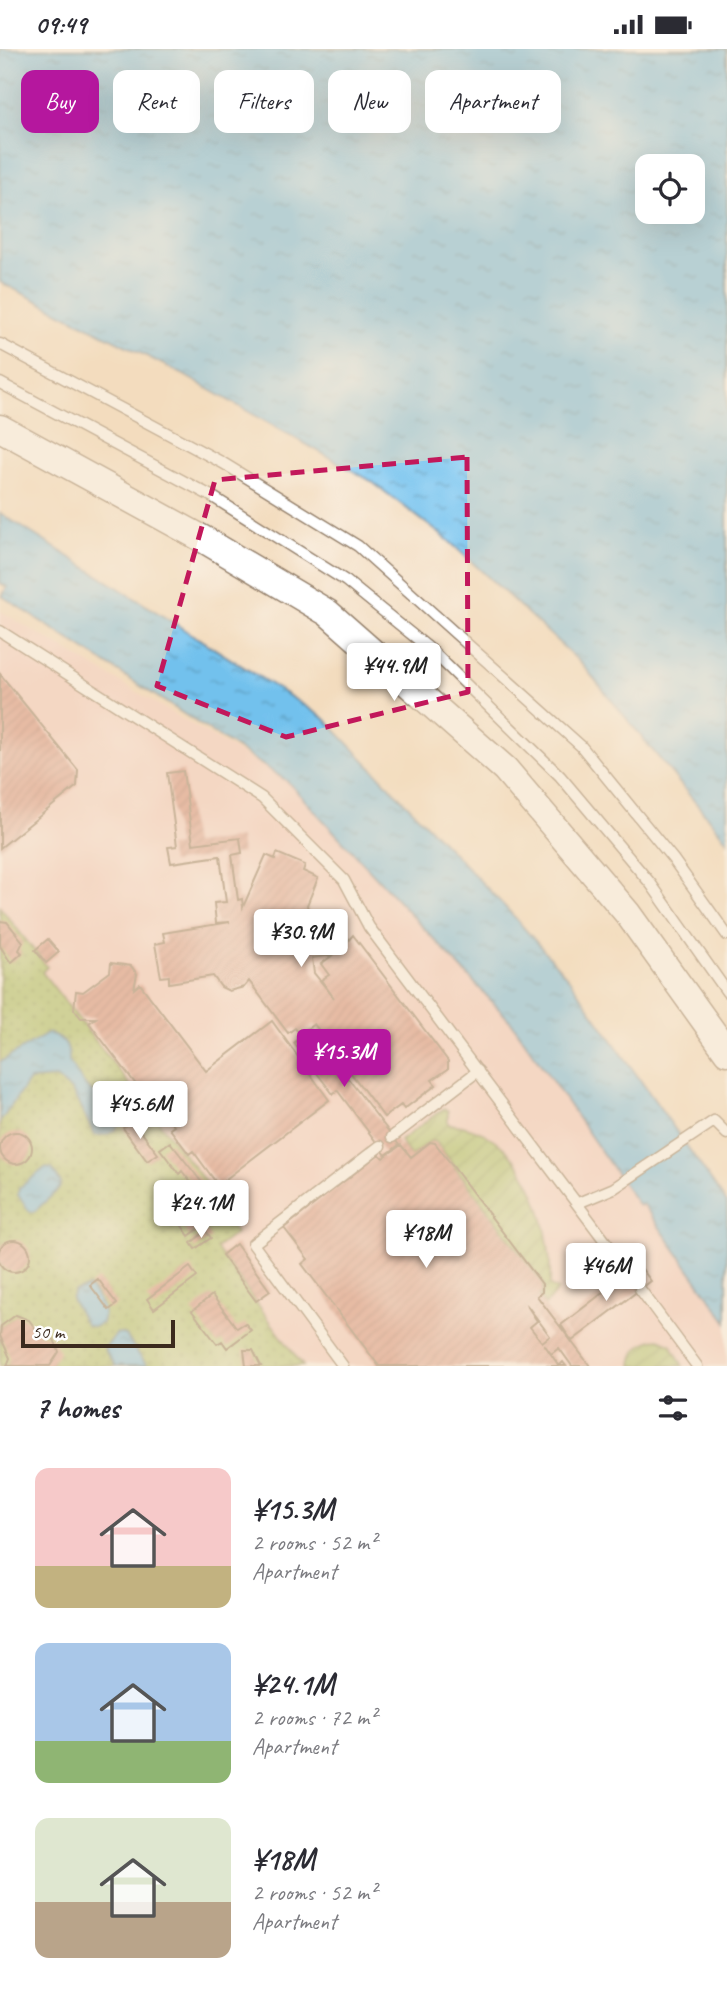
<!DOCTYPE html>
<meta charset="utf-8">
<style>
:root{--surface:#fff;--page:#f7f7f7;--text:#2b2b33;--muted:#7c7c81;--accent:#b5179e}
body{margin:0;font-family:Caveat,sans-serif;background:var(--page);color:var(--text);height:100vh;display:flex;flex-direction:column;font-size:26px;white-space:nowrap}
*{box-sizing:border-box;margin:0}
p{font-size:23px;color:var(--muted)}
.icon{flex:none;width:38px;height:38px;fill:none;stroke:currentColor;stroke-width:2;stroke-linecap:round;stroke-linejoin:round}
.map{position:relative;height:1317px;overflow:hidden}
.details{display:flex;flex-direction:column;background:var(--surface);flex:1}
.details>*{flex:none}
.guide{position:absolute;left:21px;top:21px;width:686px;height:63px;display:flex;gap:14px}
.controls{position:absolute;left:635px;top:105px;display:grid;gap:14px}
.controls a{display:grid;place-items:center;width:70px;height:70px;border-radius:14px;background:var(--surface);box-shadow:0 7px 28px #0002;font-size:35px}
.scale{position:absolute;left:21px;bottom:18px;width:154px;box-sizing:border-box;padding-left:7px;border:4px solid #3b2a1e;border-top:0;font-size:19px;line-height:24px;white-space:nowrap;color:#3b2a1e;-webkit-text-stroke:5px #fff;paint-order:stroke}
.price{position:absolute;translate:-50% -60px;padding:0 16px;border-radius:7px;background:#fff;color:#222;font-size:23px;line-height:46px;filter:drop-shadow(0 2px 4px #0008)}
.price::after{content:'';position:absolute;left:50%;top:42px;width:21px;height:16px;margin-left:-10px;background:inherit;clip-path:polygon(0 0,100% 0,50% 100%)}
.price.active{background:var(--accent);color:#fff}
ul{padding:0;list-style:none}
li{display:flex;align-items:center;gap:21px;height:175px;padding:0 35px}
li span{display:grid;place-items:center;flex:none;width:196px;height:140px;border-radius:14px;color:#555}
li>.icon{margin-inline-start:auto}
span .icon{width:84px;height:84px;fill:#fffc;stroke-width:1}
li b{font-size:30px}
h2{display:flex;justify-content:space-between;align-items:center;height:84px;padding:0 35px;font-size:30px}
.chip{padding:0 24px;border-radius:14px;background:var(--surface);box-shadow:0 7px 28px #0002;font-size:24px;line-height:63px}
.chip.active{background:var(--accent);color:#fff}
.status{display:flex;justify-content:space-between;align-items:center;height:49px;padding:0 35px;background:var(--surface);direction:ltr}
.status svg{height:19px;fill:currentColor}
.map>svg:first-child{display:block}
.built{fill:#f7d0ca}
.grass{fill:url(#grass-dots);stroke:#717744;stroke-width:2}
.garden{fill:url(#garden-furrows);stroke:#717744;stroke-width:2}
.water{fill:url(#water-ripples);stroke:#567686;stroke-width:2;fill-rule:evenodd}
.building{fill:url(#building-hatch);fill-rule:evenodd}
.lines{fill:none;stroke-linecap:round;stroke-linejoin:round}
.service-casing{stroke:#97836e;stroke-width:13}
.tertiary-casing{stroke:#97836e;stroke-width:29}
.service{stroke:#fff;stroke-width:10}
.tertiary{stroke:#fff;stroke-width:26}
.marked{fill:none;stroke:#c2185b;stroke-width:5;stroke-dasharray:14 9;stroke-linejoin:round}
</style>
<div class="status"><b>09:49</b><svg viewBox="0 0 49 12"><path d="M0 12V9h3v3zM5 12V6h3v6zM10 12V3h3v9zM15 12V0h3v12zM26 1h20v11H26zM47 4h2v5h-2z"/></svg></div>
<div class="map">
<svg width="727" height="1317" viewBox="0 0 727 1317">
<defs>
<pattern id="grass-dots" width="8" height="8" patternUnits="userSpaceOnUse" patternTransform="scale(1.75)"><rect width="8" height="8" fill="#a7c46b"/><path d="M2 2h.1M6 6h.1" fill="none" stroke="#899f57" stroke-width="1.8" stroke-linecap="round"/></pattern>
<pattern id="garden-furrows" width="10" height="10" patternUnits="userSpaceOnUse" patternTransform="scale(1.75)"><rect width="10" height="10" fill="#a7c46b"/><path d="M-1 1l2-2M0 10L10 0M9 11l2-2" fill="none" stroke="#899f57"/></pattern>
<pattern id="water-ripples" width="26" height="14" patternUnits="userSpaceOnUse" patternTransform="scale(1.75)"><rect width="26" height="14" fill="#72c1ed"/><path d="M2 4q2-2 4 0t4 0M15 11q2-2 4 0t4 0" fill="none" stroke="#5f9dbf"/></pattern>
<pattern id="building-hatch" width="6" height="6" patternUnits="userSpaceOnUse" patternTransform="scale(1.75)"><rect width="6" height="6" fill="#d99385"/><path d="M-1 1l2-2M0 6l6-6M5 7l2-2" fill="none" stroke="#b1786c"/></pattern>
</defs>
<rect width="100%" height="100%" fill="#fff"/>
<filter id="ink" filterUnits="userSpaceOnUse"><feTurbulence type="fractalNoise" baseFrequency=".0143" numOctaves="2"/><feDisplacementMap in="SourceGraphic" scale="14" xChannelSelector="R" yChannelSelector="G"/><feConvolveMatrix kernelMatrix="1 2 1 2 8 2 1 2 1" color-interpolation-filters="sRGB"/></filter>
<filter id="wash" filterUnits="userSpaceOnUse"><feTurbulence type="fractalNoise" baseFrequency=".00686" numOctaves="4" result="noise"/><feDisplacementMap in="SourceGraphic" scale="28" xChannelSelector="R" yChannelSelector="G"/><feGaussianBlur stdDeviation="1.57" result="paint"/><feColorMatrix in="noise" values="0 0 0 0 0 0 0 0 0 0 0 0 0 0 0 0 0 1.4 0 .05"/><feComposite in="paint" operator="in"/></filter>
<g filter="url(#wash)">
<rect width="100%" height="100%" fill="#f3dcbe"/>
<path class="built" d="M0,562L287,732L512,974L639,1156L642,1154L727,1273V1317H303L216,1199L42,923L47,917L0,858Z"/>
<path class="grass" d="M0,858L47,918L42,923L221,1153L218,1158L236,1184L216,1199L303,1317H0Z"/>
<path class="garden" d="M444,1059L448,1062V1075C525,1080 553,1171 550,1237L558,1241L545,1256L539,1247L543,1244V1234L436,1093L430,1092L411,1107L400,1092Z
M659,1290L671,1295L683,1317H632C633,1301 642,1291 659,1290Z"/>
<path class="water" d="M0,0H727V792L582,615L448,491L371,432L182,325L0,233ZM648,117H693V163H648Z
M0,464L324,669L508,861L569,930L727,1154V1273L643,1155L639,1157L512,974L287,732L2,547L7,538L0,534Z
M49,984C63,989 70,997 69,1013C75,1021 81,1032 88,1040C98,1050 113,1047 119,1060C126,1077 110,1088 95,1086L72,1042L56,1029L29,1031L0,1073V1013Z
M45,1119L52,1120L61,1134L59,1140L34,1163L29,1162L18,1146L19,1139Z
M89,1238C98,1250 107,1259 102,1274L94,1278L86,1276L71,1250L74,1242Z
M117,1284L125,1286L147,1317H115L104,1300Z"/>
<g id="blocks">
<path class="building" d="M0,625L78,721L77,737L0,799Z
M183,722L193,795L240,789L242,804L232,806L238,851L242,850L243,858L266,806L275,810L277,804L305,816L303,822L318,829L307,856L310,872L337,868L342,899L353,886L448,1012V1020L432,1031L436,1036L404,1060L401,1056L384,1068L314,975L300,985L295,979L288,984L249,932L244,938L229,942L221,938L213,927L169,934V927L161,928L155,895L165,893L163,884L230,873L216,874L214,854L226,853L220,807L171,814L168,798L177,797L167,724ZM333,906L321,915L329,926L321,931L334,949L314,924L312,909Z
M0,872L7,873L23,893L19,901L22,904L11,914L0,897Z
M48,890L59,903L46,914L35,901Z
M111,914L131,917L137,925L134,940L140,935L206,1022L272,972L329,1051L218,1136L193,1102L189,1105L170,1080L174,1077L165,1065L161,1068L89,974L96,969H81L74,960L76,942L83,943L110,923Z
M311,981L399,1096L386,1106L337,1041L333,1045L294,994Z
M133,1072L158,1105L147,1112L123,1079Z
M0 1099a16 16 0 1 1 32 0a16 16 0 1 1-32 0Z
M170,1093L211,1145L184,1165L172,1148L186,1137L191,1144L196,1140L182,1122L179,1125L160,1100Z
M430,1093L435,1094L542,1235V1243L537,1247L590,1317H572L559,1299L551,1305L544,1295L559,1317L563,1313L566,1317H379L302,1215L308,1210L284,1179L379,1105L383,1109L401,1096L411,1108ZM526,1255L550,1287L542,1293L530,1278L537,1272Z
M206,1151L210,1152L220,1164L189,1187L180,1174Z
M206,1182L211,1189L195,1200L191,1194Z
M-2 1207a16 16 0 1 1 32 0a16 16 0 1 1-32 0Z
M236,1195L270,1242L256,1252L222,1206Z
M639,1216L651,1232L572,1292L561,1276Z
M190,1218L197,1228L154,1260L147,1250Z
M98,1230L117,1255L109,1261L90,1236Z
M212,1246L237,1279L245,1274L251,1281L227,1299L222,1292L217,1295L192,1262Z
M16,1266L29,1271L39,1284L54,1290L59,1303L50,1317H7L10,1309L0,1287L1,1277Z
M244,1301H253L261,1317H246Z"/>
</g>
</g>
<g filter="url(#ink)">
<use href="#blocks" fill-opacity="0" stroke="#97836e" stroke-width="2"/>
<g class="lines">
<g class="service-casing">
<path id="service" d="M0,295L223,414L358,497L581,697L673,810L727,886
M0,334L213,448L346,532L431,601L560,727L651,835L727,943
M0,582L262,749L344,831L369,878L629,1224
M392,1088L478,1022
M578,1154L614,1139L714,1072L727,1085
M640,1240L697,1317
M343,1317L253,1195L380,1097"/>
</g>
<g class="tertiary-casing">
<path id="tertiary" d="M0,379L203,490L328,564L505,720L628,865L727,1003"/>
</g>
<use href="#service" class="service"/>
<use href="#tertiary" class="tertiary"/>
</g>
</g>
<path d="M0 0H727V1317H0ZM467,408L468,643L286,688L157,637L215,431Z" fill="#f3dcbe" fill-opacity=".55" fill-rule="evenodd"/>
<path class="marked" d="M467,408L468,643L286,688L157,637L215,431Z"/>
</svg>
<div class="controls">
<a><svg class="icon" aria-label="locate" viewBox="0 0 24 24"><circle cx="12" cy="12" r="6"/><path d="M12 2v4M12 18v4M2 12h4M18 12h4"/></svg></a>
</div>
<div class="scale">50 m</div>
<b class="price" style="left:394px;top:654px">¥44.9M</b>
<b class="price" style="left:301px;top:920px">¥30.9M</b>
<b class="price active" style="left:344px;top:1040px">¥15.3M</b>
<b class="price" style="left:140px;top:1092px">¥45.6M</b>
<b class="price" style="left:201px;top:1191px">¥24.1M</b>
<b class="price" style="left:426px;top:1221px">¥18M</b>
<b class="price" style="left:606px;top:1254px">¥46M</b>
<div class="guide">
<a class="chip active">Buy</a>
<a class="chip">Rent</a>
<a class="chip">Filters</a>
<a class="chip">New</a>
<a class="chip">Apartment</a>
</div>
</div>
<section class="details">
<h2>7 homes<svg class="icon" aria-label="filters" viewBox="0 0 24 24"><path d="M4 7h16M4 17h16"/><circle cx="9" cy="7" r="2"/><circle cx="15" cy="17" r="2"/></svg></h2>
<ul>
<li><span style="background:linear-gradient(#f6c9c9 70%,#c2b280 0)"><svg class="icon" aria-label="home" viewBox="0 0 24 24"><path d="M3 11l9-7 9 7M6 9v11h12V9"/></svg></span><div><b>¥15.3M</b><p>2 rooms · 52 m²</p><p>Apartment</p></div></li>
<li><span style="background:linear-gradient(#a9c7e8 70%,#8fb573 0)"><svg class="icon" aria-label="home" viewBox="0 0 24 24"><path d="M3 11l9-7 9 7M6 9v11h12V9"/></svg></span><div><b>¥24.1M</b><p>2 rooms · 72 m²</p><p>Apartment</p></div></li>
<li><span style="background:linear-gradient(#dfe7d0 60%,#b9a48a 0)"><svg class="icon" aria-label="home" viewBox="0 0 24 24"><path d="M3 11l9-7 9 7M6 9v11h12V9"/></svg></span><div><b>¥18M</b><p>2 rooms · 52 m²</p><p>Apartment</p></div></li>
</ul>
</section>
